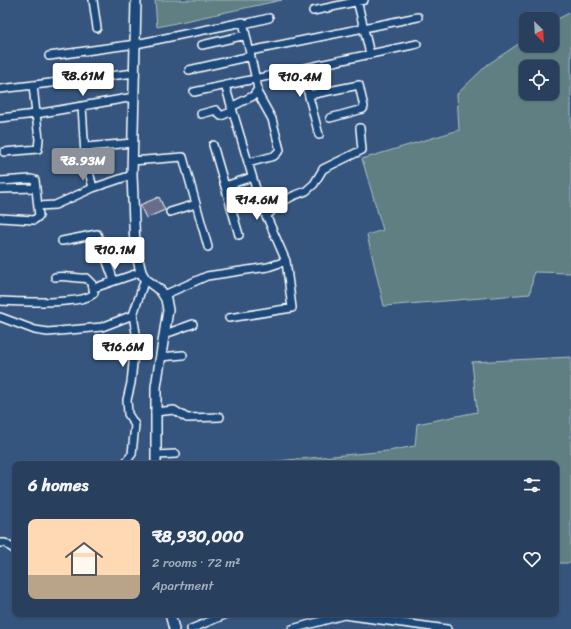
<!DOCTYPE html>
<meta charset="utf-8">
<style>
:root{--surface:#28405e;--page:#344b67;--text:#f1f3f6;--muted:#a5afbc;--line:#445973;--accent:#8c9099}
body{margin:0;font-family:Sriracha,sans-serif;background:var(--page);color:var(--text);height:100vh;display:flex;flex-direction:column;font-size:15px;white-space:nowrap}
*{box-sizing:border-box;margin:0}
p{font-size:13px;color:var(--muted)}
.icon{flex:none;width:22px;height:22px;fill:none;stroke:currentColor;stroke-width:2;stroke-linecap:round;stroke-linejoin:round}
.map{position:relative;flex:1;overflow:hidden}
.details{position:absolute;left:12px;top:461px;width:547px;height:156px;display:flex;flex-direction:column;background:var(--surface);border-radius:8px;box-shadow:0 1px 3px #0004,0 0 0 1px var(--line)}
.details>*{flex:none}
.needle{width:26px;rotate:156deg}
.fabs{position:absolute;left:519px;top:12px;display:grid;gap:8px}
.fabs a{display:grid;place-items:center;width:40px;height:40px;border-radius:8px;background:var(--surface);box-shadow:0 1px 3px #0004,0 0 0 1px var(--line);font-size:20px}
.price{position:absolute;translate:-50% -34px;padding:0 9px;border-radius:4px;background:#fff;color:#222;font-size:13px;line-height:26px;filter:drop-shadow(0 1px 2px #0008)}
.price::after{content:'';position:absolute;left:50%;top:24px;width:12px;height:9px;margin-left:-6px;background:inherit;clip-path:polygon(0 0,100% 0,50% 100%)}
.price.selected{background:var(--accent);color:#fff}
ul{padding:0;list-style:none}
li{display:flex;align-items:center;gap:12px;height:100px;padding:0 16px}
li+li{border-top:1px solid var(--line)}
li span{display:grid;place-items:center;flex:none;width:112px;height:80px;border-radius:8px;color:#555}
li>.icon{margin-inline-start:auto}
span .icon{width:48px;height:48px;fill:#fffc;stroke-width:1}
li b{font-size:17px}
h2{display:flex;justify-content:space-between;align-items:center;height:48px;padding:0 16px;font-size:17px}
.map>svg:first-child{display:block}
.green{fill:#5f7f83;stroke:#afbfc1;fill-rule:evenodd}
.building{fill:#676e89;stroke:#fff}
.lines{fill:none;stroke-linecap:round;stroke-linejoin:round}
.minor-casing{stroke:#fff;stroke-width:10}
.tertiary-casing{stroke:#fff;stroke-width:12}
.minor{stroke:#1f4a7a;stroke-width:7}
.tertiary{stroke:#1f4a7a;stroke-width:9}
</style>
<div class="map">
<svg width="571" height="629" viewBox="0 0 571 629">
<rect width="100%" height="100%" fill="#35557e"/>
<filter id="ink" filterUnits="userSpaceOnUse"><feTurbulence type="fractalNoise" baseFrequency=".025" numOctaves="2"/><feDisplacementMap in="SourceGraphic" scale="8" xChannelSelector="R" yChannelSelector="G"/><feConvolveMatrix kernelMatrix="1 2 1 2 8 2 1 2 1" color-interpolation-filters="sRGB"/></filter>
<g filter="url(#ink)">
<path class="green" d="M155,0H282L157,27Z
M571,12V273L534,272L530,294L384,306L367,235L383,230L362,159L459,130L457,94L487,65L526,39V45H552V22ZM526,67H552V93H526Z
M571,357V563H556V464H267L266,462L388,451L415,446L417,424L477,412L472,362Z"/>
<path class="building" d="M159,197L165,210L146,218L140,205Z"/>
<g class="lines">
<g class="minor-casing">
<path id="minor" d="M93,0L97,28
M357,0L370,54
M313,11L364,0
M244,24L269,18
M202,45L246,35
M250,51L418,17
M49,56L136,44L243,22L258,89L253,96L231,107
M189,70L251,56
M225,85L259,199L286,261L292,308L229,318
M0,89L135,73
M194,92L417,44
M309,95L359,85L364,107L363,109L330,118
M82,106L85,155L93,188
M201,114L216,110L221,116L233,111
M0,118L36,114L33,85
M319,135L306,85L321,78L320,65
M213,145L239,235
M85,147L133,143
M4,152L38,149L39,139L36,114L134,97
M132,161L183,157L208,247
M248,163L274,156L280,150L272,119L257,92
M0,181L31,179L35,180L39,216L34,220L0,218
M225,186L252,177
M0,189L36,188
M38,206L55,205L93,188L132,175
M170,212L196,204
M266,217L277,205L293,196L306,191L314,184L323,169L362,150L360,128
M62,241L97,234L114,281
M94,288L141,272
M164,295L207,276L268,267L286,261
M0,301C16,302 86,305 94,293L92,284L86,278C75,279 66,275 55,277
M0,317L35,330L48,332L102,327L133,315
M165,334L193,324
M160,357L183,355
M155,412L174,410L187,418L220,417
M156,455L176,454
M124,464L132,454L135,425L128,414L127,400L131,383L136,333L133,315L145,279
M0,543H5L15,550
M191,629L227,614
M292,629L344,615L447,629"/>
</g>
<g class="tertiary-casing">
<path id="tertiary" d="M136,0L132,175L135,247L141,272L145,279L161,291L166,299L168,310L156,387V464
M170,614L174,629"/>
</g>
<use href="#minor" class="minor"/>
<use href="#tertiary" class="tertiary"/>
</g>
</g>
</svg>
<div class="fabs">
<a><svg class="needle" viewBox="-14 -14 28 28"><path d="M0-13l5 13h-10z" fill="#e53935"/><path d="M0 13l5-13h-10z" fill="#a5afbc"/></svg></a>
<a><svg class="icon" aria-label="locate" viewBox="0 0 24 24"><circle cx="12" cy="12" r="6"/><path d="M12 2v4M12 18v4M2 12h4M18 12h4"/></svg></a>
</div>
<b class="price" style="left:83px;top:97px">₹8.61M</b>
<b class="price" style="left:300px;top:98px">₹10.4M</b>
<b class="price selected" style="left:83px;top:182px">₹8.93M</b>
<b class="price" style="left:257px;top:221px">₹14.6M</b>
<b class="price" style="left:115px;top:271px">₹10.1M</b>
<b class="price" style="left:123px;top:368px">₹16.6M</b>
<section class="details">
<h2>6 homes<svg class="icon" aria-label="filters" viewBox="0 0 24 24"><path d="M4 7h16M4 17h16"/><circle cx="9" cy="7" r="2"/><circle cx="15" cy="17" r="2"/></svg></h2>
<ul>
<li><span style="background:linear-gradient(#ffd9b3 70%,#b9a48a 0)"><svg class="icon" aria-label="home" viewBox="0 0 24 24"><path d="M3 11l9-7 9 7M6 9v11h12V9"/></svg></span><div><b>₹8,930,000</b><p>2 rooms · 72 m²</p><p>Apartment</p></div><svg class="icon" aria-label="heart" viewBox="0 0 24 24"><path d="M12 20l-8-8c-3-5 5-10 8-4 3-6 11-1 8 4z"/></svg></li>
</ul>
</section>
</div>
